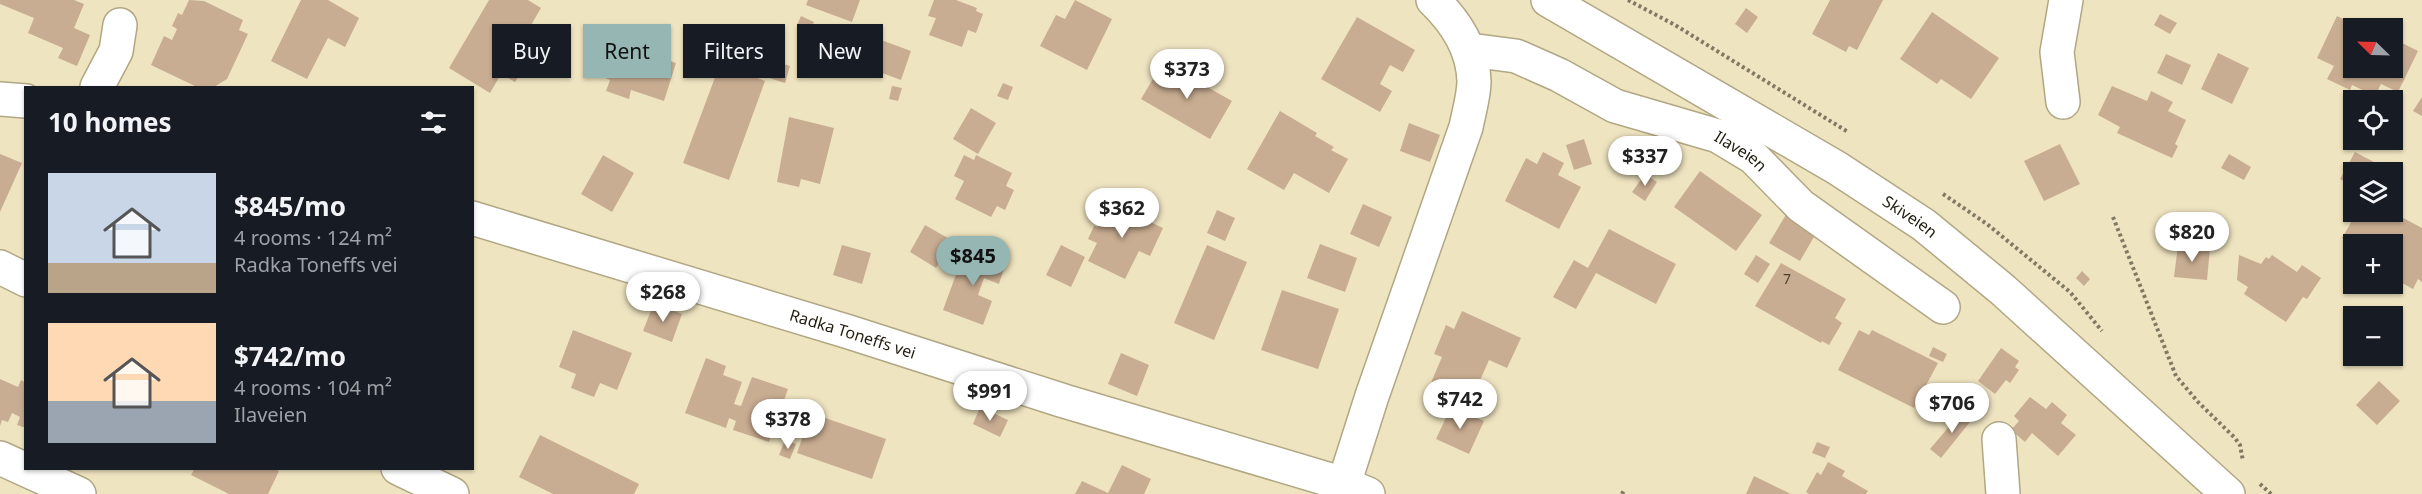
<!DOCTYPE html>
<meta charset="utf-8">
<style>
:root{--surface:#171b24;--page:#20242c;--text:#f1f3f6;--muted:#9ea1a6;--accent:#95b6b3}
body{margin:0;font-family:"Noto Sans",sans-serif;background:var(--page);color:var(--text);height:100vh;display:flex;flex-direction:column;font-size:22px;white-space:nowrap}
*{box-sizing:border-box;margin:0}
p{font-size:20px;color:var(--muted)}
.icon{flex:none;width:33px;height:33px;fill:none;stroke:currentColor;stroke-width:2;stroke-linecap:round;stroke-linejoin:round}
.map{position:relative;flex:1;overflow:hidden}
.side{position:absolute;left:24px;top:86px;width:450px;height:384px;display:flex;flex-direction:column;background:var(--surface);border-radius:0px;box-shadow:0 2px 4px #0004}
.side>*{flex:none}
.guide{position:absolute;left:492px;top:24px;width:570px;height:54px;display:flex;gap:12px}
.needle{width:39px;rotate:293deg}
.tools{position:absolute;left:2343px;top:18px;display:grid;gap:12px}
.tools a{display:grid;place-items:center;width:60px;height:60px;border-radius:0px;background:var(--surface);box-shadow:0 2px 4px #0004;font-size:30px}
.price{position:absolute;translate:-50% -51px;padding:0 14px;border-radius:21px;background:#fff;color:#222;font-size:20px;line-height:39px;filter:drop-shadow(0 2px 3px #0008)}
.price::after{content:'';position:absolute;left:50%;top:36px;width:18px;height:14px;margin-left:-9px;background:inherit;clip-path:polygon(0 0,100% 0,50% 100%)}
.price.active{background:var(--accent);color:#111}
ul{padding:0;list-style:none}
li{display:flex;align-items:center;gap:18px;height:150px;padding:0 24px}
li span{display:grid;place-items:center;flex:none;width:168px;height:120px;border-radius:0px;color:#555}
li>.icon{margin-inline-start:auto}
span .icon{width:72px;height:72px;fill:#fffc;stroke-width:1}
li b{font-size:26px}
h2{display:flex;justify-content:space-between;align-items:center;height:72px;padding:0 24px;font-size:26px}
.tag{padding:0 21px;border-radius:0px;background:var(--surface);box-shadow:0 2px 4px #0004;font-size:21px;line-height:54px}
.tag.active{background:var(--accent);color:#111}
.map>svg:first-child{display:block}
.building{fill:#c9ad92}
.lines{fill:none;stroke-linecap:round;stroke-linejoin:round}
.street-casing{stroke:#b1a784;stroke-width:36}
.secondary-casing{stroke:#b1a784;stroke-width:36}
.path{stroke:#817a62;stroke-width:4;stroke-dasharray:3 3;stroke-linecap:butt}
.street{stroke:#fff;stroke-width:33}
.secondary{stroke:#fff;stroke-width:33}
.labels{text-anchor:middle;stroke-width:6;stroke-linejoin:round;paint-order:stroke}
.number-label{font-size:14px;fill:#4c4231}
.street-label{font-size:16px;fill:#221e11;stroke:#fff}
</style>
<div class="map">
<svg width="2422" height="494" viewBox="0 0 2422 494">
<rect width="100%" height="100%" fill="#efe4c0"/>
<path class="building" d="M0,0H74L84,4L74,28L90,35L77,66L58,58L63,48L28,33L34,18L0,4Z
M189,0L204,1L243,20L239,30L248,34L227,79L214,87H197L151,65L164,36L172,40L177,29L172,26L178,13L182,15Z
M301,0H328L359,18L345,47L328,38L307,79L271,61Z
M489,0H528L541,8L520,44L534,52L515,82L501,74L490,93L449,68Z
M808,0H860L852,22L806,5Z
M934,0H956L977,8L976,11L983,14L976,33L968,30L962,47L929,35L936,18L928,16Z
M1075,0L1112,19L1087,70L1040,46L1056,15L1065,19Z
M1830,0H1883L1857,50L1849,46L1846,52L1812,34Z
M1746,8L1758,17L1747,33L1735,24Z
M1932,12L1999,58L1971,99L1941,79L1937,84L1900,59Z
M2160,14L2177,23L2170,34L2154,25Z
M801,16L814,22L810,31L797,25Z
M2337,16L2361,28H2354V68H2392V38L2418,51L2398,92L2381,84L2375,96L2352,85L2350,90L2327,79L2334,66L2317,58Z
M1357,17L1415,50L1403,72L1390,65L1380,84L1392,91L1380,112L1321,79Z
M873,37L911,51L901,80L863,66Z
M593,38L602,41L603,38L676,63L664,101L631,90L629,99L606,91L610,80L583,69Z
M2218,53L2249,68L2232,104L2201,89Z
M2166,54L2191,65L2182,85L2157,73Z
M768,59L790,66L785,83L763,76Z
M1163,62L1232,101L1210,139L1141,99Z
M720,64L765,81L729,180L683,163Z
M1003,83L1013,87L1008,100L997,96Z
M892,86L902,88L898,101L889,99Z
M2112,86L2147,101L2151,91L2173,102L2168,111L2186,120L2175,144L2178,146L2172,158L2117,133L2120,127L2098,115Z
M2422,97V116L2413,111Z
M971,108L996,123L978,154L953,139Z
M1280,111L1317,133L1315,136L1334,147L1331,150L1348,159L1329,193L1294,173L1284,190L1247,169Z
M789,117L834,128L820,184L801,179L799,187L777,182Z
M1409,123L1440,135L1430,162L1400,151Z
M1584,139L1592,164L1574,170L1566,145Z
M2060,144L2080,184L2044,201L2024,161Z
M1543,152L1564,163L1558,175L1581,187L1559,229L1505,201L1526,158L1537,164Z
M2355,152L2393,172H2354V187L2340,179Z
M0,154L22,163L0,212Z
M2229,154L2251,167L2244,180L2221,168Z
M603,155L634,173L612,212L581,194Z
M964,155L974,160L976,155L1012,173L1006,186L1014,190L1005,210L997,206L991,217L955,199L964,181L954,176Z
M1700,171L1762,215L1736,251L1674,207Z
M1645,174L1657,182L1645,201L1632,192Z
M1111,199L1131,209L1129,212L1163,228L1150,256L1139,251L1125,279L1088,261L1097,243L1088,239L1094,226L1098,227Z
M1363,204L1392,217L1379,247L1350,234Z
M1217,210L1235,218L1225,241L1207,233Z
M2357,212H2392L2422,228V282L2418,279L2413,289L2393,278L2398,268L2392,265V244H2354L2342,238Z
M1787,213L1818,230L1800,261L1769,243Z
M925,225L953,241L936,268L910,252Z
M1609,229L1676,264L1656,304L1596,273L1576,309L1553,297L1574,260L1588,268Z
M1320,244L1357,258L1345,292L1307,278Z
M842,245L871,253L862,284L833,275Z
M1061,245L1085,257L1071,287L1046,275Z
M1207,245L1247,262L1214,340L1174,323Z
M2178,245L2210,248L2207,280L2174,277Z
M965,250L1005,265L999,284L984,278L978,295L992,301L983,325L943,310Z
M1756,255L1770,264L1758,283L1744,274Z
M2239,255L2261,264L2266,257L2269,259L2272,255L2297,272L2302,265L2321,278L2307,299L2303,297L2286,322L2244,294L2248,287L2237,280Z
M1781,263L1846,299L1835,318L1842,323L1829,345L1822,341L1821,343L1755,306Z
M2082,271L2090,279L2084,286L2076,278Z
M1282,290L1339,309L1318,369L1261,350Z
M654,303L682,314L672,342L643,331Z
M1462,311L1521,338L1507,368L1489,360L1467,410L1427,392L1442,357L1434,354L1446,325L1454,329Z
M573,330L632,353L617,390L600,383L594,397L571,388L576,374L559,367Z
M1859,330L1869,335L1872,330L1938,363L1914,408L1838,370Z
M1933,347L1947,354L1943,362L1929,356Z
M2001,348L2019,361L2015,367L2019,370L2010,383L2006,380L1995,394L1978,381Z
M1121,353L1149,365L1137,396L1108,384Z
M706,358L726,366L723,375L742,382L734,404L741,406L752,377L788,389L769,442L733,430L736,421L729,418L726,428L685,413Z
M0,379L18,387L21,380L26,383V428L17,425L20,417L12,413L8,422L2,420L0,426Z
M2379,381L2400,401L2377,425L2356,405Z
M2030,397L2046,409L2052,402L2067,415L2061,423L2076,435L2058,456L2032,433L2025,442L2011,430L2019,421L2014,416Z
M980,407L1008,420L1000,437L973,424Z
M1451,407L1484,421L1469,454L1436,439Z
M1964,409L1974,417L1941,458L1930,449Z
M811,413L886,439L872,479L797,453Z
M540,435L639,484L634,494H553L519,477Z
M785,440L796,444L790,459L779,455Z
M1817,442L1830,447L1825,458L1812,453Z
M1828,462L1845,471L1842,476L1868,491L1866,494H1809L1806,492L1817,472L1821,475Z
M1122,465L1151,479L1144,494H1075L1082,481L1108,493Z
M195,468H273L279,471L268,494H229L191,475Z
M1754,476L1791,494H1746Z"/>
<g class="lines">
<g class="street-casing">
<g id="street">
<path id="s1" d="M1470,50L1516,56L1559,75L1615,106L1718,136L1753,157L1801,206L1943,307"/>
<path d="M97,87L116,51L120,25"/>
<path d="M0,99L26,101"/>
<path d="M2063,102L2057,52L2066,0"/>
<path id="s2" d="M472,218L849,332L1064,401L1344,484L1368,494"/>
<path d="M0,267L26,280"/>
<path d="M1999,439L2003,494"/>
<path d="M0,458L79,494"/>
<path d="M398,468L452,494"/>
<path d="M1344,484L1372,396L1466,127C1469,112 1474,95 1474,81C1473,48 1456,22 1433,0"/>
</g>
</g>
<g class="secondary-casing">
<g id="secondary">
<path id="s3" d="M1548,0L1837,168L1924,225L2003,290L2228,494"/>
</g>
</g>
<path class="path" d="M1628,0L1675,25L1848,132
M1943,194L1987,224L2070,292L2102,331
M2113,217L2176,376L2198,402L2235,438L2240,445L2243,461
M2260,484L2271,494
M1622,494L1624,490"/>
<use href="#street" class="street"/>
<use href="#secondary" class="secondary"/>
</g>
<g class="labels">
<g class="number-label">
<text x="1787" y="284">7</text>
</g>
<g class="street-label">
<text dy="6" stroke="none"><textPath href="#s1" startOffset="292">Ilaveien</textPath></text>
<text dy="6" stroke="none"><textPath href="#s3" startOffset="422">Skiveien</textPath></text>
<text dy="6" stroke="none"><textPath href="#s2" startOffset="398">Radka Toneffs vei</textPath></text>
</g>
</g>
</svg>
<div class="tools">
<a><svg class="needle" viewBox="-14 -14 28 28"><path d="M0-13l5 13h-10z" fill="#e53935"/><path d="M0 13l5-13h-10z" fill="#9ea1a6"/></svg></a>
<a><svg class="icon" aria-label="locate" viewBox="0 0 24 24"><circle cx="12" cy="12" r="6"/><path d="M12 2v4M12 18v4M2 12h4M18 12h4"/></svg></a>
<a><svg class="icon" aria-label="layers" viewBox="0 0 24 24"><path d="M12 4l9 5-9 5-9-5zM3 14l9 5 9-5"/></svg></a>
<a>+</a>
<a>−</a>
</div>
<b class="price" style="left:1187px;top:100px">$373</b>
<b class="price" style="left:1645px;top:187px">$337</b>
<b class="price" style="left:1122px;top:239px">$362</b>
<b class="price" style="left:2192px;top:263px">$820</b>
<b class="price active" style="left:973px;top:287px">$845</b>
<b class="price" style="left:663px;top:323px">$268</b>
<b class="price" style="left:990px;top:422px">$991</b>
<b class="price" style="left:1460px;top:430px">$742</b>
<b class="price" style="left:1952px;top:434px">$706</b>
<b class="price" style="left:788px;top:450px">$378</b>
<div class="guide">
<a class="tag">Buy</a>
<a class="tag active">Rent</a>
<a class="tag">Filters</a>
<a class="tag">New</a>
</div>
<section class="side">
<h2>10 homes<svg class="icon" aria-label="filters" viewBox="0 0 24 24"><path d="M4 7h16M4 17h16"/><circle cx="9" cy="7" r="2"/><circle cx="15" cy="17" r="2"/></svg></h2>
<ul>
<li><span style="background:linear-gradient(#c9d6e8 75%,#b9a48a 0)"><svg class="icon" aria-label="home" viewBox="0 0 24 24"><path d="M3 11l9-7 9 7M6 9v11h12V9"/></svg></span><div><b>$845/mo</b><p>4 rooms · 124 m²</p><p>Radka Toneffs vei</p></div></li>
<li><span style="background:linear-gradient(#ffd9b3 65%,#9aa5b1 0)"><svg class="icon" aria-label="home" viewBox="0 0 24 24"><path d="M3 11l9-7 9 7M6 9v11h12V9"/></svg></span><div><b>$742/mo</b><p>4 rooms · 104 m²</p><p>Ilaveien</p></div></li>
</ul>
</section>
</div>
